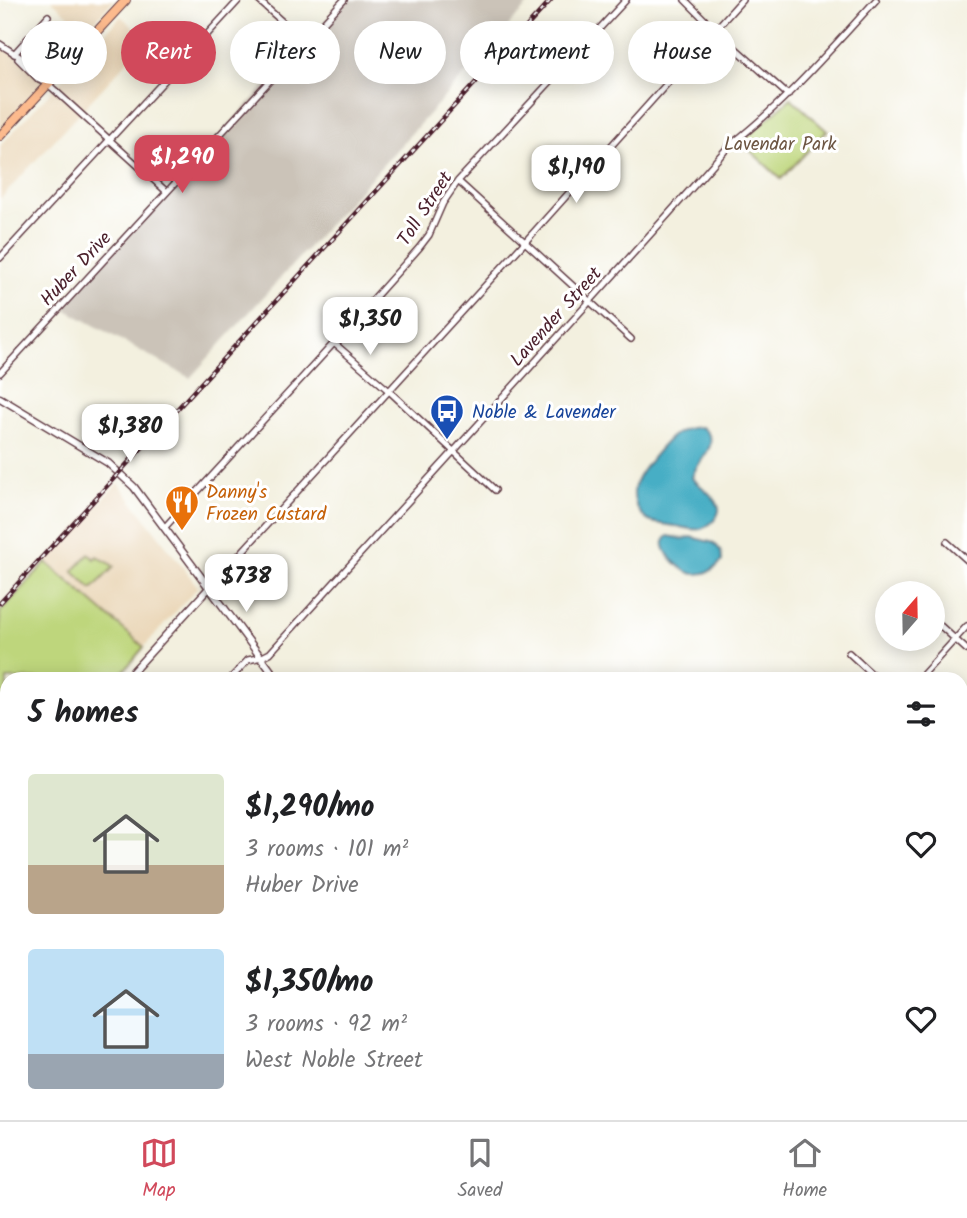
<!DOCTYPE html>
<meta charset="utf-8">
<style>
:root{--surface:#fff;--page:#f6f6f6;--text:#202124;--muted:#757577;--line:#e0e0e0;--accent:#d1495b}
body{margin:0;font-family:Kalam,sans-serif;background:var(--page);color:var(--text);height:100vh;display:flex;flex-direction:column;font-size:26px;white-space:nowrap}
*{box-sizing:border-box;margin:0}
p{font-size:23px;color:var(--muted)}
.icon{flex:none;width:38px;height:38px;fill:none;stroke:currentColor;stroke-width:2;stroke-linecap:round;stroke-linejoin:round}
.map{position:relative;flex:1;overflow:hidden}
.panel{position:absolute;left:0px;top:672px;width:968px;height:448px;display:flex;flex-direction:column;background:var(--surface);border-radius:21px 21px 0 0;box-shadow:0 4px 18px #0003}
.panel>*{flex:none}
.top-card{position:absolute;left:21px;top:21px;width:926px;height:63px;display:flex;gap:14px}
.needle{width:46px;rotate:20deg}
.fabs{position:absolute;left:875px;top:581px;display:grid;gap:14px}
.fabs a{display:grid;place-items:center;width:70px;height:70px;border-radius:50%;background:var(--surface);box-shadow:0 4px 18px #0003;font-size:35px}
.price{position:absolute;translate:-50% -60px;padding:0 16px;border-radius:14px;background:#fff;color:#222;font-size:23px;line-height:46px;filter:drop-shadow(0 2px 4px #0008)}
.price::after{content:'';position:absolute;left:50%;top:42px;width:21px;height:16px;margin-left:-10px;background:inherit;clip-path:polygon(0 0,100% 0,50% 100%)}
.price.on{background:var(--accent);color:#fff}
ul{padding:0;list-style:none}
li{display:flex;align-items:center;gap:21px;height:175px;padding:0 28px}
li span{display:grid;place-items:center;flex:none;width:196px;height:140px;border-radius:7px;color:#555}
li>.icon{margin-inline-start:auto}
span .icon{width:84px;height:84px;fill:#fffc;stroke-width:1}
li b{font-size:30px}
h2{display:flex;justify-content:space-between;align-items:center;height:84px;padding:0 28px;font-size:30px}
.chip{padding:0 24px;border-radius:32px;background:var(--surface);box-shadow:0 4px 18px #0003;font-size:24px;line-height:63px}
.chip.on{background:var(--accent);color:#fff}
.tab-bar{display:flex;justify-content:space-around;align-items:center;height:98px;border-top:2px solid var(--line);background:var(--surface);font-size:19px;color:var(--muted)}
.tab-bar a{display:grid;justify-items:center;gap:4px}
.tab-bar .on{color:var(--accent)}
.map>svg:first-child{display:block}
.built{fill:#ebd8ba}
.industrial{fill:#cbc3b8}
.green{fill:#bed67b;stroke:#847a53;stroke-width:2}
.water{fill:#46aec5;stroke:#486678;stroke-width:2}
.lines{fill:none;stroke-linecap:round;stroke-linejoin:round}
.minor-casing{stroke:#633e46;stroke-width:8}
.tertiary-casing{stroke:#633e46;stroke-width:9}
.primary-casing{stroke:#633e46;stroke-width:10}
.minor{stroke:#fff;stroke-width:5}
.tertiary{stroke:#fff;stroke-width:6}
.primary{stroke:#fcba8d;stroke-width:8}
.rail-casing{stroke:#4a1f2b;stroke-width:4.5}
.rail{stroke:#fff;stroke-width:2;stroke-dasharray:5;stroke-linecap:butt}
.labels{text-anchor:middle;stroke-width:6;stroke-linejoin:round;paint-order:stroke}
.park-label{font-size:19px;fill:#6d5643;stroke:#fff}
.street-label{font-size:19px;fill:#4a1f2b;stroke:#fff}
.transit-label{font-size:19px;fill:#164399;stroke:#fff;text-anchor:start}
.food-label{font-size:19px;fill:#c56008;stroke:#fff;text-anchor:start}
</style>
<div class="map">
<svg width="967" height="1120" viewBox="0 0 967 1120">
<rect width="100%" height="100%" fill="#fff"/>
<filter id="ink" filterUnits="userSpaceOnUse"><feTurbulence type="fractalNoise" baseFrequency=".0143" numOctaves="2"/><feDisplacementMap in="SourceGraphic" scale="14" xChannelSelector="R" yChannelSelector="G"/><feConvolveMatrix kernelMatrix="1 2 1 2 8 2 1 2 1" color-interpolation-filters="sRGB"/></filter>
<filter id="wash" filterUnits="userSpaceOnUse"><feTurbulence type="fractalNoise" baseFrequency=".00686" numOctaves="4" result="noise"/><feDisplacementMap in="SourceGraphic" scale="28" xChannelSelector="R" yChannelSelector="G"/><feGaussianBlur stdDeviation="1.57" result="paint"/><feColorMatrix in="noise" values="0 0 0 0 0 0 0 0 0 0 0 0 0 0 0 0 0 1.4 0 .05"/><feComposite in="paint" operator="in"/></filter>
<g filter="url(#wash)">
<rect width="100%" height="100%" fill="#f3f0df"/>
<path class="built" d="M51,0H114L86,31Z
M121,16L147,40L0,199V146Z
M0,44L14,54L48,84L0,136Z
M118,483L198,587L144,647L46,562Z
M703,1113H882L875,1120H711Z"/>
<path class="industrial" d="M344,0H532L190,378L61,307Z"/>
<path class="green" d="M791,98L827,131L781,179L741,142Z
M89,554L94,559L97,556C103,561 109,561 114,567L92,589L73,571Z
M46,562L144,647L117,679H7V777H0V612Z
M604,1113H702L710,1120H613Z"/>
<path class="water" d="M701,427C726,444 695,460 692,478C698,485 720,499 719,510C718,519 709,526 701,529C693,531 683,527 675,526C669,525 653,523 649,521C644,519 641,514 638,509C627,488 640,473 653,457C668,439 677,427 701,427Z
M668,536L684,539L691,537L714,543L721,551L722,561C716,568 707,574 697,574C686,575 666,557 664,546C663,541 665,540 668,536Z
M509,1113H604L613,1120H518Z"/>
</g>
<g filter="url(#ink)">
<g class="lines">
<g class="minor-casing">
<path id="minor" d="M258,0L305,42
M685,0L715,30L788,95
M0,44C17,56 38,65 48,84L167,192
M14,54L48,16
M18,59L39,80L48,84
M458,181L631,339
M0,258L239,0
M334,343L388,390L495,490
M0,373L344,0
M165,527L334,343L419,248L429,235L443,203L458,181L626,0
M947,542L967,560
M209,588L525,242L742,0
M903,591L905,593
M933,619L967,650
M849,653L877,679
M230,679L248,660L262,657L270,653C423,484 578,317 729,146C784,104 829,51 876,0
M919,679L967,626
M961,747L967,740
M961,885L967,878
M961,920L967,926
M0,995L7,990
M0,1018L7,1027
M961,1044L967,1050
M74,1113L79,1120
M185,1113L191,1120
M929,1113L936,1120
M218,1120L228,1113"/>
</g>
<g class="tertiary-casing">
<path id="tertiary" d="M0,398L108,463L134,487L277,679
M126,679L209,588
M0,879L7,868
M0,895L7,900
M335,1113L346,1120
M702,1113L710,1120"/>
</g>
<g class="primary-casing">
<path id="primary" d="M0,136L126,0
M961,1026L967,1019
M875,1120L882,1113"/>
</g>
<use href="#minor" class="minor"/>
<use href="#tertiary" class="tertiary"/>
<use href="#primary" class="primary"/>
<g class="rail-casing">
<path id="rail" d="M0,603L551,0"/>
</g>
<use href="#rail" class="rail"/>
</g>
</g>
<defs>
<g id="bus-pin" transform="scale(1.75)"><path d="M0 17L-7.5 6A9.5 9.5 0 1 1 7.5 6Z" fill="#1a4fb4" stroke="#fff"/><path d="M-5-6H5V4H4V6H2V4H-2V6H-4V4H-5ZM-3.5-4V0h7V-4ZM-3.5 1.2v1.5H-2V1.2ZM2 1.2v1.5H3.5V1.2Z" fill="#fff"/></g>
<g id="restaurant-pin" transform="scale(1.75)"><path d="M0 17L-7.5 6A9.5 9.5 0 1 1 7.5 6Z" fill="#e8710a" stroke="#fff"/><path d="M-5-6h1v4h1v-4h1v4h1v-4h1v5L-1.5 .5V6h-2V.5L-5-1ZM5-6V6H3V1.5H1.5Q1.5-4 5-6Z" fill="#fff"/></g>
</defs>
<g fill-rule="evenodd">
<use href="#bus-pin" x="447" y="411"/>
<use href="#restaurant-pin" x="182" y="502"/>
</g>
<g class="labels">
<g class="park-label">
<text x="780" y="150">Lavendar Park</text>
</g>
<g class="street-label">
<text transform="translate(424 208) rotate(-57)" y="7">Toll Street</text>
<text transform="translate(75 268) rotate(-47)" y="7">Huber Drive</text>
<text transform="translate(555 316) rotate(-48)" y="7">Lavender Street</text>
</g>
<g class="transit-label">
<text x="472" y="418">Noble &amp; Lavender</text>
</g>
<g class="food-label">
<text x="206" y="498">Danny's<tspan x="206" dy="22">Frozen Custard</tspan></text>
</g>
</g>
</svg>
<div class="fabs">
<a><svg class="needle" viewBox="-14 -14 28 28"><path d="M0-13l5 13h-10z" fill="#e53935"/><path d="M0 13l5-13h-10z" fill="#757577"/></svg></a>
</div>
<b class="price on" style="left:182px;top:195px">$1,290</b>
<b class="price" style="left:576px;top:205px">$1,190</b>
<b class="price" style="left:370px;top:357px">$1,350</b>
<b class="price" style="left:130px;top:464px">$1,380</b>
<b class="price" style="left:246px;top:614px">$738</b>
<div class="top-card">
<a class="chip">Buy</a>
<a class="chip on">Rent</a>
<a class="chip">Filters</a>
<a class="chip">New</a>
<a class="chip">Apartment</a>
<a class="chip">House</a>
</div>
<section class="panel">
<h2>5 homes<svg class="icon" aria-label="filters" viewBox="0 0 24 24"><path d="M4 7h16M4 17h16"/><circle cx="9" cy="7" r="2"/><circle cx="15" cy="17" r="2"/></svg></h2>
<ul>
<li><span style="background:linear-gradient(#dfe7d0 65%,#b9a48a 0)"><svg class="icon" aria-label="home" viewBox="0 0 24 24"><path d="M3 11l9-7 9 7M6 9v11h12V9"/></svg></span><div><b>$1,290/mo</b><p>3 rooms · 101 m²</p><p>Huber Drive</p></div><svg class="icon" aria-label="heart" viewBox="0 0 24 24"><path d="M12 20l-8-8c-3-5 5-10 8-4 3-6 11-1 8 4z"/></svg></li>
<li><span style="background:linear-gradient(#bfe0f5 75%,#9aa5b1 0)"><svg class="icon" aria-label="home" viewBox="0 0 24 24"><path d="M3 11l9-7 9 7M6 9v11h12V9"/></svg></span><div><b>$1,350/mo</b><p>3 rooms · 92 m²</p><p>West Noble Street</p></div><svg class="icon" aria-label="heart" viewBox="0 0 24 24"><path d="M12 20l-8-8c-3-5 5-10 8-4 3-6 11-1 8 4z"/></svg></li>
</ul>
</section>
</div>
<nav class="tab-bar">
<a class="on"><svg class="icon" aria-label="map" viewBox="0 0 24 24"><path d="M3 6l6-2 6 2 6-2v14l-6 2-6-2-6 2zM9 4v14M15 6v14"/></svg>Map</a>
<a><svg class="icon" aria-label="saved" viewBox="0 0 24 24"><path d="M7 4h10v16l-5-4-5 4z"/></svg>Saved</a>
<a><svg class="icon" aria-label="home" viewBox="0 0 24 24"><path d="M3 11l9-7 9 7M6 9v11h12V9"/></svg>Home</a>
</nav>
